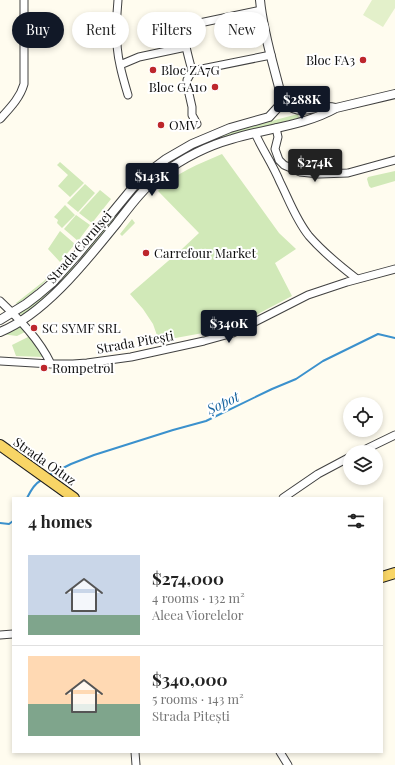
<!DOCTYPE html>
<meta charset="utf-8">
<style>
:root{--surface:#fff;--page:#f2f2f2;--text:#222;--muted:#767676;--line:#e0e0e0;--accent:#111827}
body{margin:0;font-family:"Playfair Display",serif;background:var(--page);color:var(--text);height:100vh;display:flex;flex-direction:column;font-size:15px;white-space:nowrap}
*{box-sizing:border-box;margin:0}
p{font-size:13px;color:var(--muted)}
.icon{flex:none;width:22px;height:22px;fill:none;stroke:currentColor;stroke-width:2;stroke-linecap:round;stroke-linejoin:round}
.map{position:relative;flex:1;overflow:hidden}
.sheet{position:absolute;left:12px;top:497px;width:371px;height:256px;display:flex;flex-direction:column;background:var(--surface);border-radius:0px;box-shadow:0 2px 6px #0003}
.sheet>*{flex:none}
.hud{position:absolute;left:12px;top:12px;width:371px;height:36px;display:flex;gap:8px}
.controls{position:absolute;left:343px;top:397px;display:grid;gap:8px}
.controls a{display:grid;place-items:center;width:40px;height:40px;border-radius:50%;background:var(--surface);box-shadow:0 2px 6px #0003;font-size:20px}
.price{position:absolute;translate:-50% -34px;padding:0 9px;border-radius:4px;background:var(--accent);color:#fff;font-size:13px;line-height:26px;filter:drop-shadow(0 1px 2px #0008)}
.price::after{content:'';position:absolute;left:50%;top:24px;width:12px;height:9px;margin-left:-6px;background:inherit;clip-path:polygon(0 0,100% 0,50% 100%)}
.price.on{background:#222;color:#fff}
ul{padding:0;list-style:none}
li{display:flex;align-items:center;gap:12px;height:100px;padding:0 16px}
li+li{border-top:1px solid var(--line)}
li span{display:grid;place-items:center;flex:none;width:112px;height:80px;border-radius:0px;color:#555}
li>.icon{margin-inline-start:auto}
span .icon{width:48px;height:48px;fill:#fffc;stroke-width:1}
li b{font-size:17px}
h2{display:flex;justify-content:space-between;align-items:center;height:48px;padding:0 16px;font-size:17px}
.pill{padding:0 14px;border-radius:18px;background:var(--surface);box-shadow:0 2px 6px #0003;font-size:14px;line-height:36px}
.pill.on{background:var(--accent);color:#fff}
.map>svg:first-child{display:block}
.green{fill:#d1e9b8}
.pitch{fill:#e3f0ca}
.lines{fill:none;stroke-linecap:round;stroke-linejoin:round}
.stream{stroke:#3b91cd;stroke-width:2}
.minor-casing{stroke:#414141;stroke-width:9}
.tertiary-casing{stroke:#414141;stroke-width:10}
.primary-casing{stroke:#1f1f1f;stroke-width:12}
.minor{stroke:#fff;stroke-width:7}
.tertiary{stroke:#fff;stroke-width:8}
.primary{stroke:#f8d566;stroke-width:10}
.poi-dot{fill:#bd262c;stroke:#fff;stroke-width:1.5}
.labels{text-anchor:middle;stroke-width:4;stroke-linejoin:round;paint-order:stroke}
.poi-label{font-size:13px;fill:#0e0e0e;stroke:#fff;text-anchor:start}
.street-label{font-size:13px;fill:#0e0e0e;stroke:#fff}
.water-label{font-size:14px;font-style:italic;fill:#17639f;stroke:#fff}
</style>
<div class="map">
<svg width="395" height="765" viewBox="0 0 395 765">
<rect width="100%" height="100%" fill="#fffcef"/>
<path class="green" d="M298,114L299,118L237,133L222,139L221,138V136L233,131Z
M222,154L279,233L296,249L275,263L292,296L239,324L214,331L159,341L153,324L143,309L130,294L182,249L199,233L158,191C175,173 199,164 222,154Z
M170,160L172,162L145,185L142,182Z
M60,162L84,183L70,197L58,186L68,175L57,165Z
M395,171V181L371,188L369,186L367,179L368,177Z
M85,184L95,193L78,212L67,203Z
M136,189L139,191L79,262L76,260Z
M100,190L111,199L92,223L79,213Z
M65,205L75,215L62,228L57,223L58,220L54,217Z
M76,215L90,225L78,241L64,229Z
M132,219L135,223L122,236L120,234Z
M60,231L75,244L60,262L48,249Z
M73,263L77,266L57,288L33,308L22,315L20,314L19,313L31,305Z
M56,268L57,269C45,282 32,295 17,304L16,303L44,281Z
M19,325L26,330L25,332L17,336L1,334Z
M30,336L31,337L43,357L16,356L12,345Z"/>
<path class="pitch" d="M372,0H395V8L383,27L363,15Z"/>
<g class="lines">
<path class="stream" d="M51,474L71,464L94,455L173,430L206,421L272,389L296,379L323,361L378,334L395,338
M27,498C30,492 34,484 40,481
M0,523L9,524L13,521"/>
<g class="minor-casing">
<path id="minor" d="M118,0C116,21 115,44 120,65C122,75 125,85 128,95
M120,65L139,57L186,47
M192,71L271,55
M0,119C10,108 20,98 24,84V0
M197,124L192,115V107L187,85V80L192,71C190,62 182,37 185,30C186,27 188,26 190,25L261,10
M276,128L278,137L275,149L279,160L284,165L291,168L300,172L319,174L348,173L395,160
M255,133C262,149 273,165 280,182C289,200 296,220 309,236C323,252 340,266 357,279
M0,301C20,320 39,339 51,364
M0,361L51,364H73L87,363L131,357L204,341L233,333L308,295L347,282L395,269
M360,452L395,435
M283,498L318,474L350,457
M0,635L13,634
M135,752L136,765
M280,752L288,765"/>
</g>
<g class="tertiary-casing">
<path id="tertiary" d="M260,0C263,33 274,66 282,99C300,121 313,102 336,108
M0,320L26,304L39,294L52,283L78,254L135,185L150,171L166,159L192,144L230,128L269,117L280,105L282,99
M0,332C45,314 87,260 117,223C130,206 144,187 162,174C182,159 207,146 232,139C267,128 304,126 336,108L395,94"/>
</g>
<g class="primary-casing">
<path id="primary" d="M0,445L74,498
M382,577L395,573"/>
</g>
<use href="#minor" class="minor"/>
<use href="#tertiary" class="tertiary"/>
<use href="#primary" class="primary"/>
</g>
<g class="poi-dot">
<circle cx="363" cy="60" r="4"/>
<circle cx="153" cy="70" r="4"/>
<circle cx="215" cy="87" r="4"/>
<circle cx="161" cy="125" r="4"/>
<circle cx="146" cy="253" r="4"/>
<circle cx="34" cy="328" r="4"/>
<circle cx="44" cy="368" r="4"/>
</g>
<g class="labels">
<g class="poi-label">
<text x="355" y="65" text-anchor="end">Bloc FA3</text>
<text x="161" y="75">Bloc ZA7G</text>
<text x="207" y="92" text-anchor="end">Bloc GA10</text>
<text x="169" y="130">OMV</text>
<text x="154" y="258">Carrefour Market</text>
<text x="42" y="333">SC SYMF SRL</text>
<text x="52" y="373">Rompetrol</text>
</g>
<g class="street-label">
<text transform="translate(79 247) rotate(-49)" y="5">Strada Cornișei</text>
<text transform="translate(135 342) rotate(-10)" y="5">Strada Pitești</text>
<text transform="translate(45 461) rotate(35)" y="5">Strada Oituz</text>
</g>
<g class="water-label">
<text transform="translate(223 403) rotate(-25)" y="5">Șopot</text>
</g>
</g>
</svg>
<div class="controls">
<a><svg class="icon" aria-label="locate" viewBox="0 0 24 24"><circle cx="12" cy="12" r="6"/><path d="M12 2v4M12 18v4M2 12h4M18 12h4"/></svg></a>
<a><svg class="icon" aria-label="layers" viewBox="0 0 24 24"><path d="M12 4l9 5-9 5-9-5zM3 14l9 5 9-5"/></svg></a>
</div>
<b class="price" style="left:302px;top:120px">$288K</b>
<b class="price on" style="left:315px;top:183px">$274K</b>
<b class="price" style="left:152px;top:197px">$143K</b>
<b class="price" style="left:229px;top:344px">$340K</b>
<div class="hud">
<a class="pill on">Buy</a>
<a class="pill">Rent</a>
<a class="pill">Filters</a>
<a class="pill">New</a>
</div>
<section class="sheet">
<h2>4 homes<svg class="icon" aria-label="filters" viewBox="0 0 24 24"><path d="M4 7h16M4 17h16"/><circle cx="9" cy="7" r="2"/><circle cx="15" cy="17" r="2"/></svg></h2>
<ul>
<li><span style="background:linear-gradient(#c9d6e8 75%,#7fa58c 0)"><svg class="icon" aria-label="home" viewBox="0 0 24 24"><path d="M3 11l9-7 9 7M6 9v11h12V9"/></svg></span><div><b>$274,000</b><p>4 rooms · 132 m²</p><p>Aleea Viorelelor</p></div></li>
<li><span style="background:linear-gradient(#ffd9b3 60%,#7fa58c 0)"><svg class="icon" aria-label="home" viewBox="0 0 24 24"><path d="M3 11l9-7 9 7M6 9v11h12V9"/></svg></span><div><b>$340,000</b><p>5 rooms · 143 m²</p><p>Strada Pitești</p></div></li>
</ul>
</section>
</div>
